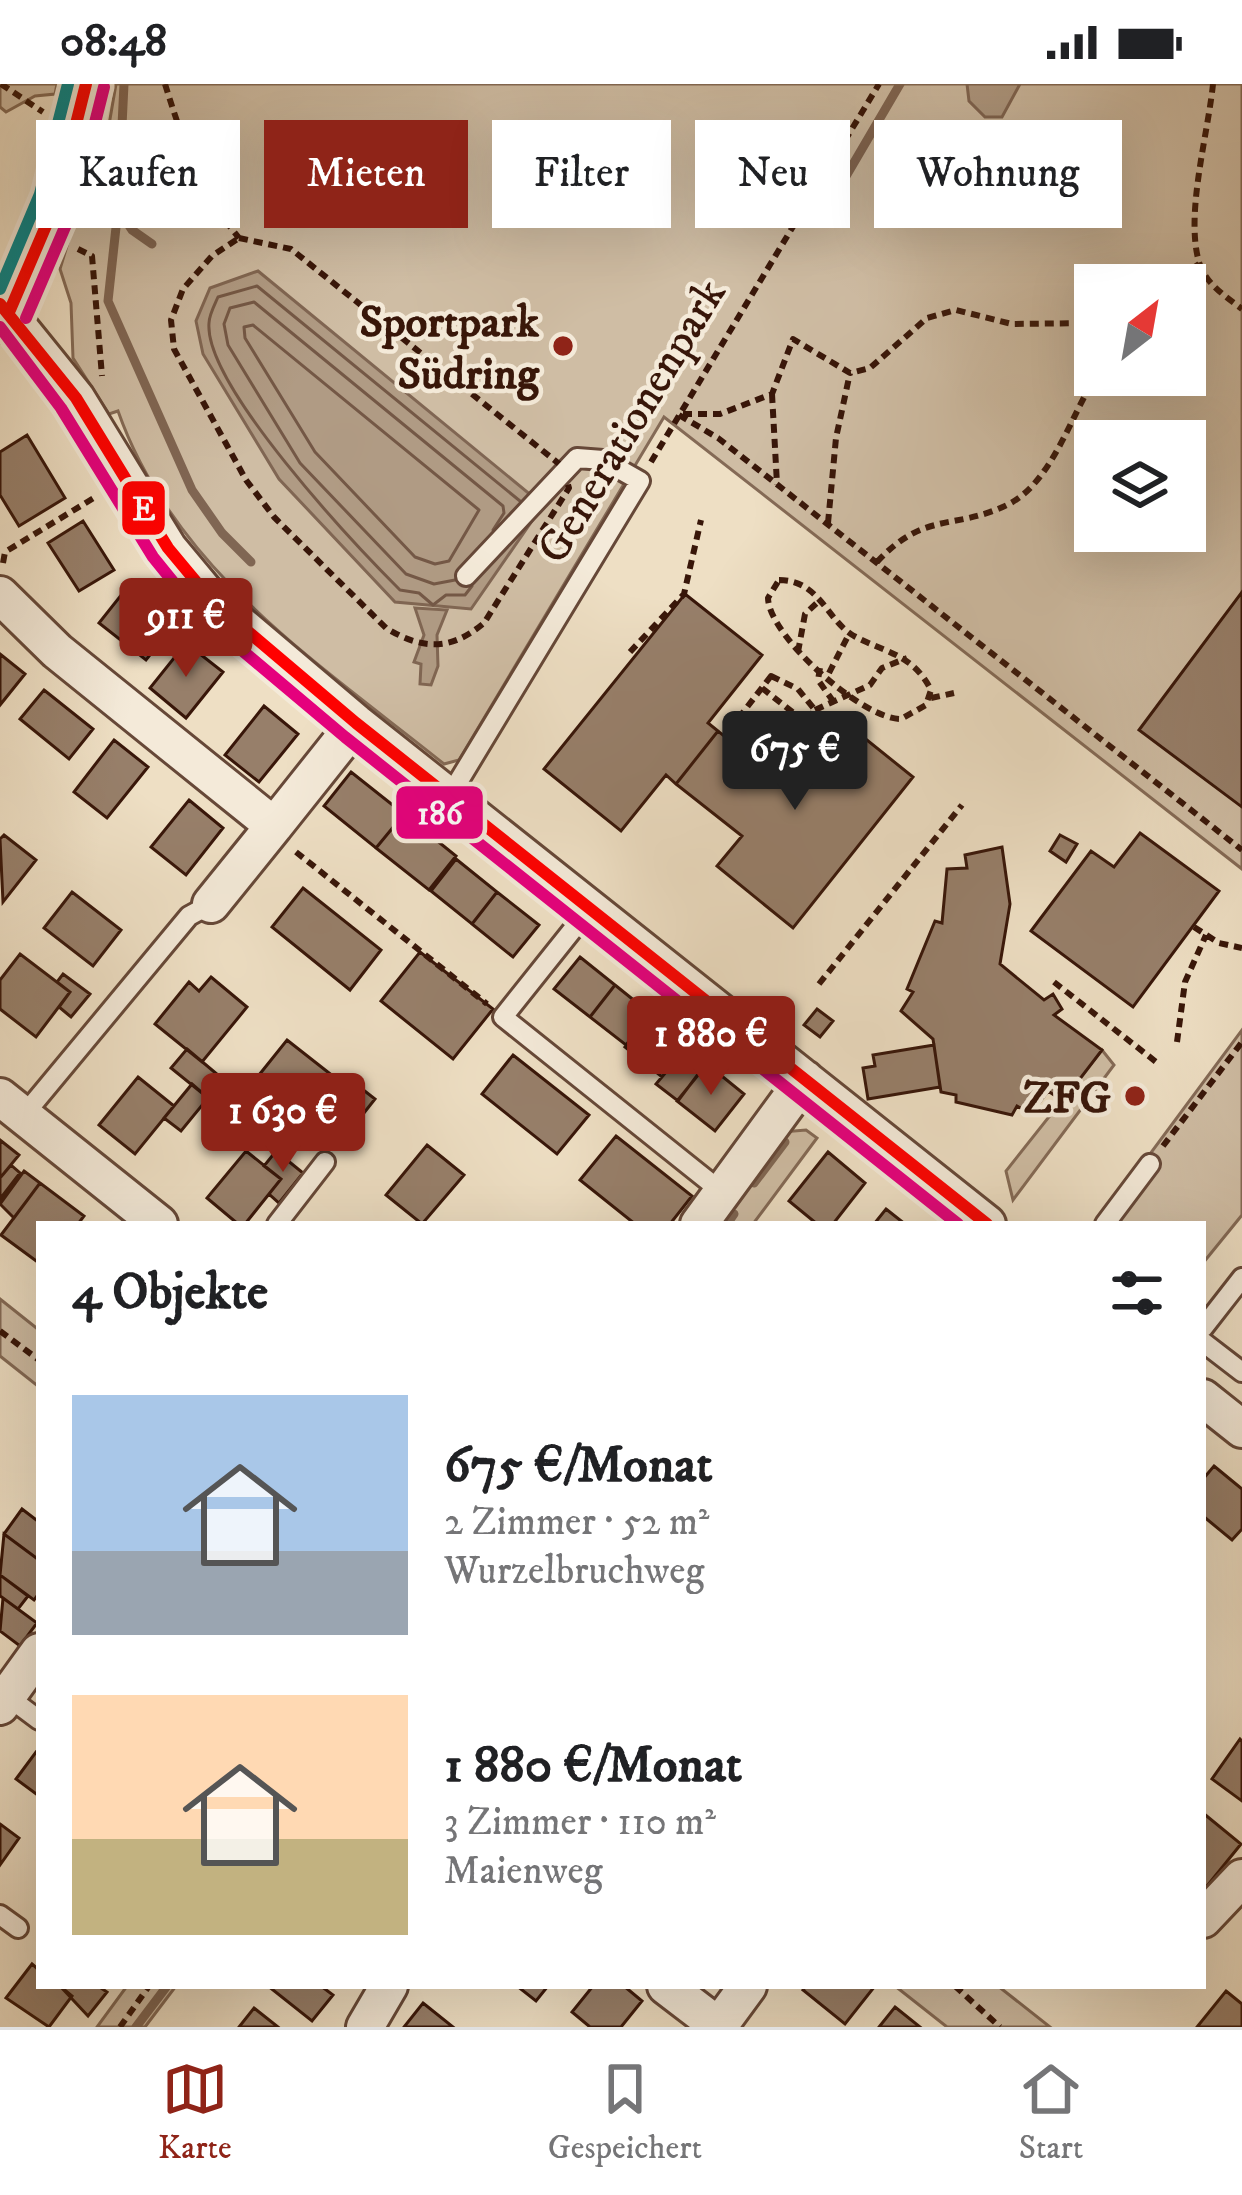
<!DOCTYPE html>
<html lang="de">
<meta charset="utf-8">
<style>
:root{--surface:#fff;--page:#f6f6f6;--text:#202124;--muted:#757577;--line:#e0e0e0;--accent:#8f2418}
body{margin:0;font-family:"IM FELL DW Pica",serif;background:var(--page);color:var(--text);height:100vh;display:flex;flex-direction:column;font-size:45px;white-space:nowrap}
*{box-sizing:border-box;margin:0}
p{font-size:39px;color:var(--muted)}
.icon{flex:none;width:66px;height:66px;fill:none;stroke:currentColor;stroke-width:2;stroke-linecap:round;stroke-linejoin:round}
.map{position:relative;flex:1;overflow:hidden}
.sheet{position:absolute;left:36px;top:1137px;width:1170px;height:768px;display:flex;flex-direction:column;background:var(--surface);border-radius:0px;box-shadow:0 12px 48px #0002}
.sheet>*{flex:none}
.banner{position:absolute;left:36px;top:36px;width:1170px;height:108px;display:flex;gap:24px}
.needle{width:78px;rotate:31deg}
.tools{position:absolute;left:1074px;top:180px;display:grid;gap:24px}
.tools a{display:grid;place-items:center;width:132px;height:132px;border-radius:0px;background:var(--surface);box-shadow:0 12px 48px #0002;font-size:60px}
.price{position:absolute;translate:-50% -102px;padding:0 27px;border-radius:12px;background:var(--accent);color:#fff;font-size:39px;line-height:78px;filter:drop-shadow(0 3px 6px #0008)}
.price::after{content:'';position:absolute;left:50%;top:72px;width:36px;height:27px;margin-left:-18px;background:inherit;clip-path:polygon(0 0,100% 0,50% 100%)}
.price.current{background:#222;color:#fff}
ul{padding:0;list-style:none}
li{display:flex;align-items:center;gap:36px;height:300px;padding:0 36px}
li span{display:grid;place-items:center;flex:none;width:336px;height:240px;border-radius:0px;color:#555}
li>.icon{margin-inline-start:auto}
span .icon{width:144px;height:144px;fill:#fffc;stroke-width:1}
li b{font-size:51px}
h2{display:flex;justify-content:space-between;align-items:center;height:144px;padding:0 36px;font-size:51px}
.tag{padding:0 42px;border-radius:0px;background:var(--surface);box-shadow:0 12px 48px #0002;font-size:42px;line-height:108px}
.tag.current{background:var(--accent);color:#fff}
.status{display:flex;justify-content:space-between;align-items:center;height:84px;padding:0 60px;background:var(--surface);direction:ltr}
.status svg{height:33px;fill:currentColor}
.menu{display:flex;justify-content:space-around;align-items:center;height:168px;border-top:3px solid var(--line);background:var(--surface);font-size:33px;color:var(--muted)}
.menu a{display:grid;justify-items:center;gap:6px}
.menu .current{color:var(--accent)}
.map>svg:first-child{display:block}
.green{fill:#cfbda4;stroke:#846a56;stroke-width:3;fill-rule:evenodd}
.water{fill:#b09b84;stroke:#806653;stroke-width:3}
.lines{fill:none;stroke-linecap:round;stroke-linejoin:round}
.shore{stroke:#745846;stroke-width:3}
.stream{stroke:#806653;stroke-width:9}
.building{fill:#977f6a;stroke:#381609;stroke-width:3}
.service-casing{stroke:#664838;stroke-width:24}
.minor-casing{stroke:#664838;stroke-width:42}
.path{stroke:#381609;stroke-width:6;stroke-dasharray:9 6;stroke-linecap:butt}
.service{stroke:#f4ead9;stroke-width:18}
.minor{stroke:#f4ead9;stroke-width:36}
.bus-1-casing{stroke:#f4ead9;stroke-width:21}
.bus-2-casing{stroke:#f4ead9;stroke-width:21}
.bus-3-casing{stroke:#f4ead9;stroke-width:21}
.bus-1{stroke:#f00;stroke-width:12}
.bus-2{stroke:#e5007d;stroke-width:12}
.bus-3{stroke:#00878d;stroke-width:12}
.poi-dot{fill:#8f2418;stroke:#f4ead9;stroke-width:4.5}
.labels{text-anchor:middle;stroke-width:9;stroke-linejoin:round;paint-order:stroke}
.poi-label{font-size:45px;font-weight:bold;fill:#381609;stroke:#f4ead9;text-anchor:end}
.street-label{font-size:45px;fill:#381609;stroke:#f4ead9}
.line-badge{stroke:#f4ead9;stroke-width:4.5}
.badge-label{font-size:33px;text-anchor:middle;font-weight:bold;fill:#fff}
</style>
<div class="status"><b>08:48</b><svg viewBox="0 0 49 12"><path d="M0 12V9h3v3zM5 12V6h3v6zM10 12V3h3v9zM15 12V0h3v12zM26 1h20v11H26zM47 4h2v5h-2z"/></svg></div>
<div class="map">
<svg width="1242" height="1943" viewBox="0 0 1242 1943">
<rect width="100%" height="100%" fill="#eedfc4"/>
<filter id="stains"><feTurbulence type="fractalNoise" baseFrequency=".00167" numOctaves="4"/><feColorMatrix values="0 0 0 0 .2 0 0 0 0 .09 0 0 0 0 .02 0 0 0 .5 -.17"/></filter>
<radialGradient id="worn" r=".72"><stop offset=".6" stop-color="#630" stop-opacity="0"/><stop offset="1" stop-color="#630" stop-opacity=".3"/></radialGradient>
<path class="green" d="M0,0H57L55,10L35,12L6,28L0,23Z
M116,0H1242V785L664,333L459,676L444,680C318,579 174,486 118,327L109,330L73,274L71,219L60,185L93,76H103ZM1095,201H1185V291H1095ZM1095,357H1185V447H1095Z
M1242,946V1131L1203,1179V1140H1098Z
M1102,966L1114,981L1013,1116L1006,1087Z
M806,1046L817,1054L753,1140H714L782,1048Z
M0,1215L39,1246V1303L0,1272Z
M127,1902H176L145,1943H97Z
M895,1902H998L1050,1943H947Z"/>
<path class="water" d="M967,0H1020L1002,33H985L969,17Z
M258,187L543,421L471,525L395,518L279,395L203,270L196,237L210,204Z
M415,524L447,526L437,551L438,582L431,601L420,600L421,580L414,578L424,551Z"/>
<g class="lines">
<path class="shore" d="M253,241L479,426L449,477L435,480L415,473L315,368L245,254L244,243Z
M455,496L434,500L406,490L300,379L228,261L224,240L230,224L254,218L503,422L504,429L493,446
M472,502L465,511H446L433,521L419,509L400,506C355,461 204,301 209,239C209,231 215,220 218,213L257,202L520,417"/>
<path class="stream" d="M124,0L118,125L132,146L152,160
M835,111L900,0
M118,125L108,217L192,406L222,449L251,478
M754,1099L785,1058
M727,1140L734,1130
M136,1943L167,1902"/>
</g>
<path class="building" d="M27,351L65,414L19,442L0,411V368Z
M83,437L114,486L79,507L48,459Z
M1242,508V723L1139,646Z
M122,510L169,547L146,576L99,539Z
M685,510L762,571L708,639L718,647L676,700L666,691L621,747L544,685Z
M186,559L223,588L186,634L150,604Z
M0,570L25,590L0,621Z
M44,606L93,645L69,675L20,635Z
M264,622L298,650L259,698L225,671Z
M837,632L913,693L793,844L717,782L742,752L676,700L718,647L783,699Z
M114,656L148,683L107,734L74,708Z
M351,688L404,730L376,764L324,722Z
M189,716L223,744L186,791L151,763Z
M404,730L456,772L429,806L376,764Z
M1140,749L1219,807L1133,923L1031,847L1091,767L1114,783Z
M4,751L36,776L3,818L0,755Z
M1060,751L1077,760L1066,778L1050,767Z
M1002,763L1010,820L1000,880L1044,916L1053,910L1062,925L1054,931L1102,966L1063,1017L1048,1007L1031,1030L1017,1022L1012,1031L956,1018V1011L941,1008L933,955L901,927L913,908L907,905L935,837L942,839L947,785L967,784L965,771Z
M456,775L497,808L472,840L431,807Z
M303,804L381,866L350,906L272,843Z
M72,808L121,846L93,882L44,844Z
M497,808L539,841L513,873L472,840Z
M420,868L493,925L453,975L381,917Z
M20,870L70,908L36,953L0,925V896Z
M580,873L615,901L590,933L554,905Z
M63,890L90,910L71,933L59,923L70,908L57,898Z
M211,893L247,923L202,978L155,940L189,898L199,907Z
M615,901L651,930L626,961L590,933Z
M817,925L833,937L820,953L804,941Z
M650,932L687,962L662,993L625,963Z
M287,956L352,1007L308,1063L243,1011Z
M934,961L940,1003L868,1015L863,984L875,982L873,971Z
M187,965L218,991L203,1010L171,984Z
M682,969L702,985L678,1017L656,1000Z
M513,971L589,1031L557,1070L482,1010Z
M707,980L744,1010L715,1047L677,1017Z
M138,993L174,1022L135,1070L99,1041Z
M192,1000L208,1014L181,1047L164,1034Z
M357,1001L375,1015L349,1048L331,1034Z
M616,1052L692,1112L670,1140H635L580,1096Z
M0,1056L19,1071L0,1094Z
M427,1061L464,1091L422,1140L386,1111Z
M246,1067L281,1095L245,1140H238L207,1114Z
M276,1067L303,1089L279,1119L269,1110L281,1095L264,1082Z
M828,1068L865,1099L833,1140H817L789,1117Z
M11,1081L20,1089L0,1115V1094Z
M24,1087L40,1099L14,1134L0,1120Z
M40,1099L84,1132L78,1140H39V1179L1,1151Z
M886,1125L905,1140H874Z
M1214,1382L1242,1405V1445L1232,1456L1203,1432V1395Z
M22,1425L39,1438V1476L4,1450Z
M4,1450L39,1476V1509L34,1516L0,1491Z
M0,1491L28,1512L18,1525L0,1512Z
M3,1514L37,1539L20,1562L0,1547Z
M1240,1655L1242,1657V1717L1212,1695Z
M36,1668L39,1670V1712L16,1695Z
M1203,1729L1241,1760L1203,1807Z
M0,1740L19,1754L0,1781Z
M32,1880L39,1886V1902H60L72,1912L49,1943L6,1914Z
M60,1902H98L107,1908L88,1932Z
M268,1902H321L333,1911L312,1937Z
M517,1902H548L536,1917Z
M593,1902H624L642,1917L621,1943H590L572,1928Z
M806,1902H875L845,1940L803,1906Z
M1226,1907L1242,1920V1943H1197Z
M423,1919L453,1943H404Z
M895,1923L920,1943H879Z
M254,1924L278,1943H239Z"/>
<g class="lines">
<g class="service-casing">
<path id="service" d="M449,713L640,397L603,376L577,374L466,492
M590,824L503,933L722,1108
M23,1032L189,832L211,820
M277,1140L325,1078
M1105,1140L1150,1080
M1203,1244L1242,1194
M1203,1258L1242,1288
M7,1612L39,1636
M0,1831L18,1844"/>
</g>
<g class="minor-casing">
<path id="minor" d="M0,220L76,314L168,464L213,518L356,639L987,1140
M0,240C50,170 74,83 86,0
M0,511L57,567L274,742L356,639
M211,820L274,742
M0,1013L159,1140
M699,1140L805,995
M1203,1314L1242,1345
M0,1622L39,1568
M1203,1835L1242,1794
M666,1902L717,1941
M365,1943L389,1902
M718,1943L748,1902"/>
</g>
<path class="path" d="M1,0L43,28
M165,0C183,58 200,107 239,154
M1213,0C1208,50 1185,130 1199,178C1205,199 1225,212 1242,225
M239,154L291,165L563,383L569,404L484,539C451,567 422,566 386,544L274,433L246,396L174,265L171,236L183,205L212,172Z
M78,165L92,172L102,292
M1168,201L1199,180
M772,310L777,400
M683,330H720L772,310L793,255L850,289L870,284L927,234L956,226L1012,240L1095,239
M679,331L718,354L1242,766
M651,378L879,0
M828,439L836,354L850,289
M877,478C925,426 955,447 1009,420C1053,397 1071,330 1097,291
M3,479L5,468L97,412
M779,496C820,496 827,537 854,552C886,569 913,570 931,606L926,621L901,635C864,636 769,553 768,514Z
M630,568L684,510L701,436
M798,568L805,530L819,517
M820,584L818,596L833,617
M829,589L849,550
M771,592L798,605L815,626L776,674L734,640Z
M762,604L805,638
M931,614L954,609
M815,626L870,601L882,584L907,574
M296,768L487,920
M1194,843L1219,859L1242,864
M1054,898L1160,981
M819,900L962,721
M1177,958L1185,898L1206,851
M1163,1062L1242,958
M0,1247L39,1276
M955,1902L1000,1943
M120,1943L149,1902"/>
<use href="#service" class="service"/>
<use href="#minor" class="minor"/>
<g class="bus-1-casing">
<path id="bus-1" d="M0,220L76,314L168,464L213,518L356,639L987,1140
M10,226L57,116L86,0"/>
</g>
<g class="bus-2-casing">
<path id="bus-2" d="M26,234L74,122L104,3
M0,243L61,324L153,473L200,531L345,653L958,1140"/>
</g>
<g class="bus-3-casing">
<path id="bus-3" d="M0,205L40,110L68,0"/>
</g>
<use href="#bus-1" class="bus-1"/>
<use href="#bus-2" class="bus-2"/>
<use href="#bus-3" class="bus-3"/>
</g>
<g class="poi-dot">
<circle cx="563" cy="262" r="12"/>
<circle cx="1135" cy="1012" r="12"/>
</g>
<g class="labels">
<g class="poi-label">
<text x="539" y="252">Sportpark<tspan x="539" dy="52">Südring</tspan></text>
<text x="1111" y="1028">ZFG</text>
</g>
<g class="street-label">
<text transform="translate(630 336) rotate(-59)" y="16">Generationenpark</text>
</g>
</g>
<g class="line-badge">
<rect x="120" y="395" width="47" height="58" rx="12" fill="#f00"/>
<rect x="394" y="700" width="91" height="57" rx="12" fill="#e5007d"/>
</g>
<g class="badge-label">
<text x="144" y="436">E</text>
<text x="440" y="740">186</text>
</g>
<rect width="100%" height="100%" filter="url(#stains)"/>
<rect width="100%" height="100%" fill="url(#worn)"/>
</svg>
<div class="tools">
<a><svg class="needle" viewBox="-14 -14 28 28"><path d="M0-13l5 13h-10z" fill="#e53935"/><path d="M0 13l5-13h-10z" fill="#757577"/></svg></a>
<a><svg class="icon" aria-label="layers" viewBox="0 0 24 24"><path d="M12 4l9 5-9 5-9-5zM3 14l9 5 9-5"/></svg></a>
</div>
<b class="price" style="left:186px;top:596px">911 €</b>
<b class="price current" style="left:795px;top:729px">675 €</b>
<b class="price" style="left:711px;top:1014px">1 880 €</b>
<b class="price" style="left:283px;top:1091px">1 630 €</b>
<div class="banner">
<a class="tag">Kaufen</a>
<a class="tag current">Mieten</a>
<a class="tag">Filter</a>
<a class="tag">Neu</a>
<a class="tag">Wohnung</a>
</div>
<section class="sheet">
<h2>4 Objekte<svg class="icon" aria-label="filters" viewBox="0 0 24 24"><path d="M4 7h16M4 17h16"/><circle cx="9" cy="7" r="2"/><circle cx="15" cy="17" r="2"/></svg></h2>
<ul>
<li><span style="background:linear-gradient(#a9c7e8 65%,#9aa5b1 0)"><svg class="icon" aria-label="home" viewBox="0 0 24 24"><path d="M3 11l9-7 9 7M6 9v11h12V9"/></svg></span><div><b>675 €/Monat</b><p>2 Zimmer · 52 m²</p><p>Wurzelbruchweg</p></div></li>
<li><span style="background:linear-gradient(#ffd9b3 60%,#c2b280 0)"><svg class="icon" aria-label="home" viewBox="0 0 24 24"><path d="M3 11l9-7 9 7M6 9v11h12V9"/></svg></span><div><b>1 880 €/Monat</b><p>3 Zimmer · 110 m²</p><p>Maienweg</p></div></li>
</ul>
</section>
</div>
<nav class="menu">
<a class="current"><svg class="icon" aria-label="map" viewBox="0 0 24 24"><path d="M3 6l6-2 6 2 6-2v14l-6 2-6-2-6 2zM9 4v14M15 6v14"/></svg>Karte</a>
<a><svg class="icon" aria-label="saved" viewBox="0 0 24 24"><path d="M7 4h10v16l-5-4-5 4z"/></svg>Gespeichert</a>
<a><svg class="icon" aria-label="home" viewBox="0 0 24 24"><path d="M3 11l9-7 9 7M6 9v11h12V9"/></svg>Start</a>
</nav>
